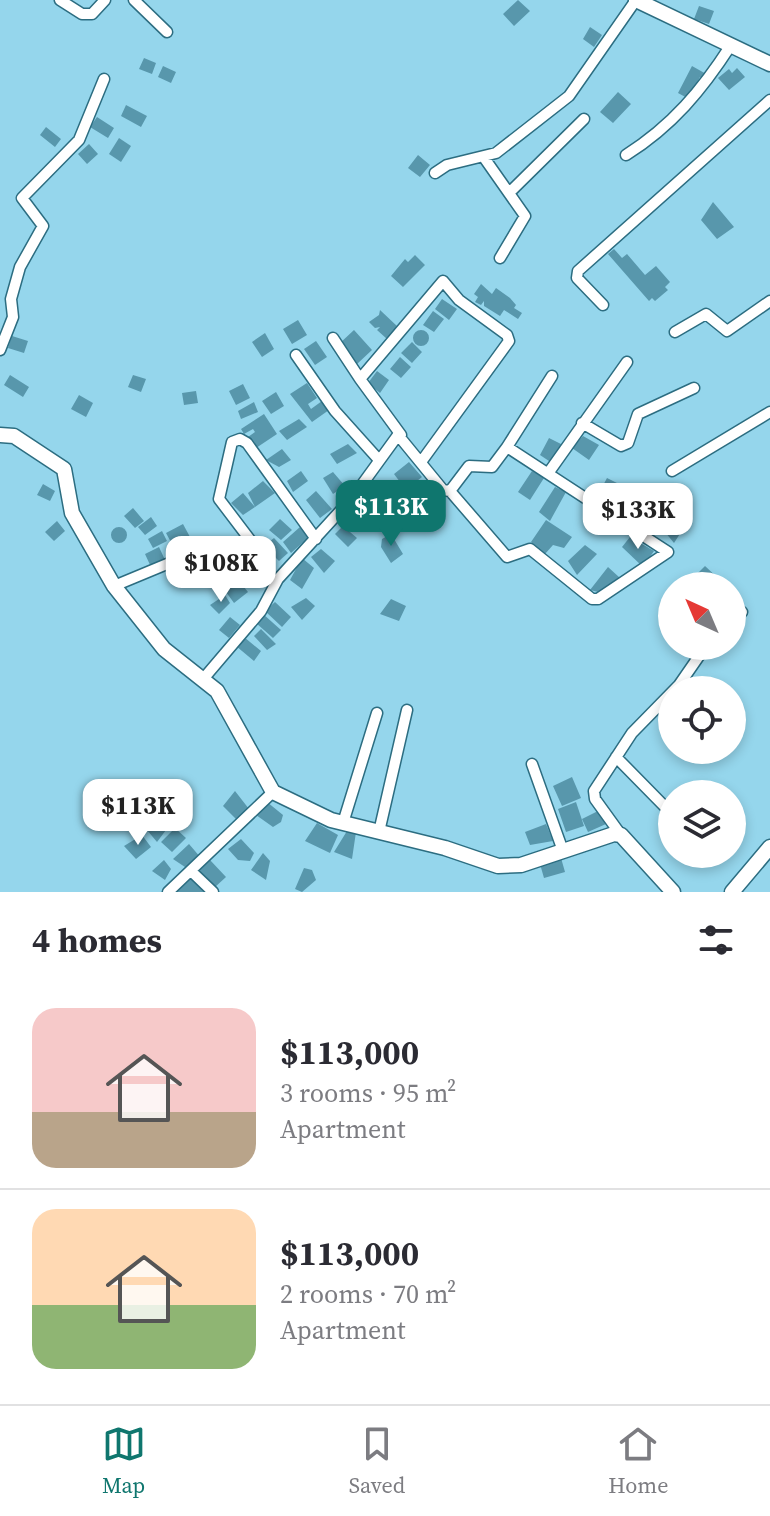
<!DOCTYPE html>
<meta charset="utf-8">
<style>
:root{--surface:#fff;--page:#f7f7f7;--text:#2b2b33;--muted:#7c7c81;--line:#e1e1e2;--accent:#0f766e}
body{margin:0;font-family:"Source Serif 4",serif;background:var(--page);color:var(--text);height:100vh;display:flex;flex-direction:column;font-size:30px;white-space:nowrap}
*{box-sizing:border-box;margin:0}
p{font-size:26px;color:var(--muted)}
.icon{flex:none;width:44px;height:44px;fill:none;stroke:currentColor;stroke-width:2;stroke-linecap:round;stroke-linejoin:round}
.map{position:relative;height:892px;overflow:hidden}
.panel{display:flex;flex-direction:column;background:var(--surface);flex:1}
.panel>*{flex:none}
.needle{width:52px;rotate:316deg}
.fabs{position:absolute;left:658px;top:572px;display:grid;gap:16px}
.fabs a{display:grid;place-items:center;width:88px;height:88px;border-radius:50%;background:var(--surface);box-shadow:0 4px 12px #0003;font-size:40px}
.price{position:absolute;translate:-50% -68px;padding:0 18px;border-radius:16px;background:#fff;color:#222;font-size:26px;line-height:52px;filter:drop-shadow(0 2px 4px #0008)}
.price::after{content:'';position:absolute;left:50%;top:48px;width:24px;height:18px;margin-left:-12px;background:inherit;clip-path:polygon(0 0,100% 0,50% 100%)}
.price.current{background:var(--accent);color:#fff}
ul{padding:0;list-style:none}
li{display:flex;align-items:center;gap:24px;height:200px;padding:0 32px}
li+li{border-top:2px solid var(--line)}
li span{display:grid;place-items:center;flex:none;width:224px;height:160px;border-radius:24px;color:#555}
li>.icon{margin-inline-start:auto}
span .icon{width:96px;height:96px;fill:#fffc;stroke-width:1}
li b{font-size:34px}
h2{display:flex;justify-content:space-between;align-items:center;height:96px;padding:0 32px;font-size:34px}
.dock{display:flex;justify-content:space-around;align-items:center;height:112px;border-top:2px solid var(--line);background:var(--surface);font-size:22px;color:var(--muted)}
.dock a{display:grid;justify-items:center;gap:4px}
.dock .current{color:var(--accent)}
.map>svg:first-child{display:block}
.building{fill:#5897ac}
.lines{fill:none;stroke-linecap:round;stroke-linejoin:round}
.street-casing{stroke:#2c6d81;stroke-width:13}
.secondary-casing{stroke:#2c6d81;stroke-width:17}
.street{stroke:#fff;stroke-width:10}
.secondary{stroke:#fff;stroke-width:14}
</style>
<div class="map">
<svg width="770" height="892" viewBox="0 0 770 892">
<rect width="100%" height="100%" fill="#95d6ec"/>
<path class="building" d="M518,0L530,11L514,26L503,14Z
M699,6L714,11L709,24L694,19Z
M590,27L602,35L594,47L583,39Z
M144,58L156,63L152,74L139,69Z
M163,66L176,72L171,83L158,77Z
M692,66L708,75L705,80L700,77L689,99L678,93Z
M737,68L745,77L729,90L718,78L729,69L732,73Z
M618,92L631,104L613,123L600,112Z
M126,105L147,116L141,127L121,116Z
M97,117L114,128L108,138L90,127Z
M46,127L61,139L55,147L40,135Z
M119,138L131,146L121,162L109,154Z
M89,144L98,154L87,164L78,154Z
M418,155L430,165L420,177L408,168Z
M713,202L734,227L717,239L701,220Z
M614,249L622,258L627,254L645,275L656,266L670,282L665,287L668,290L655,301L652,298L649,301L608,254Z
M415,255L425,265L403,287L391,276L405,259L408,262Z
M481,284L492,294L496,288L510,298L516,305L514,308L522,313L518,319L504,310L500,316L484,306V301L481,305L475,302L478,297L474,294Z
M442,299L457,309L449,320L435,309Z
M380,310L398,327L387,339L377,330L380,327L375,328L369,322L379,315Z
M433,311L444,319L434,332L423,325Z
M298,320L307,335L292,344L283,329Z
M413 338a8 8 0 1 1 16 0a8 8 0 1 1-16 0Z
M354,330L372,350L357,364L339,344Z
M265,333L274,349L262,357L252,342Z
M12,336L28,341L24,353L8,348Z
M316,341L327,357L315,365L304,349Z
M412,342L422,352L412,363L401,353Z
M400,357L411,367L401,378L390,369Z
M377,371L389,380L380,393L368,383Z
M10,375L29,387L23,397L4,385Z
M133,375L146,379L141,392L128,387Z
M307,383L317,398L308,404L311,409L322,401L329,410L312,422L290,394Z
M243,384L250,398L236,405L229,391Z
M196,391L198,403L184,405L182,393Z
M276,392L284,406L271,414L262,401Z
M79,395L93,403L86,417L71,409Z
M254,402L258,412L241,419L238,411Z
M264,414L277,434L256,448L248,437L255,432L253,429L244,434L241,429Z
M299,419L307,427L287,440L279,431Z
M583,436L599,445L589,460L572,448Z
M549,438L563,445L552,463L540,455Z
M348,444L357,453L337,464L330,454Z
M282,449L291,460L279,467L266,460Z
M409,462L422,477L406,490L394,474Z
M301,471L308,481L293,492L287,481Z
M532,471L544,478L530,500L518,492Z
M333,472L345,486L333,494L323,478Z
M607,478L621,485L613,500L599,493Z
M386,480L397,487L384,502L373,494Z
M263,481L275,493L255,507L248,493Z
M421,481L436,494L420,505L410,491Z
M43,484L55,491L50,501L37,495Z
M555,487L566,492L550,521L539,512Z
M623,490L635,494L624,513L613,505Z
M316,491L332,509L320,518L306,500Z
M243,493L255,507L243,515L231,503Z
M636,499L646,503L638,519L628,512Z
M649,502L664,509L653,525L642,517Z
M133,508L144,521L135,528L124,516Z
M674,516L687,523L674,543L665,532Z
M151,517L157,526L145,535L138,527Z
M280,519L292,530L281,540L269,530Z
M546,520L572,537L564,548L553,545L545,554L531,542Z
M57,521L65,531L54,541L45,532Z
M183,524L190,537L173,546L166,533Z
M343,526L357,538L348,547L335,534Z
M111 535a8 8 0 1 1 16 0a8 8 0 1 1-16 0Z
M300,527L310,536L291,553L283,542Z
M162,531L167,541L153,548L148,539Z
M391,534L403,554L391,563L381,547L382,539Z
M630,537L654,551L643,567L622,547Z
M233,538L239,546L224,557L218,548Z
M274,538L288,553L279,561L264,546Z
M585,545L597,554L577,575L568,561Z
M159,547L165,560L151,567L145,554Z
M321,549L335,561L324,573L311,557Z
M204,556L212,572L201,576L193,564Z
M302,558L314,568L302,589L290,580Z
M177,563L183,577L172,582L167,570Z
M705,566L720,580L714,586H709L697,574Z
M608,567L620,578L602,593L590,590Z
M235,576L248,592L234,603L221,585Z
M225,595L230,603L219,614L210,605Z
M306,598L315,606L302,620L291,607Z
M391,599L406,606L399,621L380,614Z
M275,602L291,617L282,627L265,611Z
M263,614L281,630L273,638L256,623Z
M230,617L240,625L229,638L219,630Z
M261,629L276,644L267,650L254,636Z
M244,637L261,651L254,661L236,646Z
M572,777L581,798L562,806L553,786Z
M235,791L249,809L236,819L223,806Z
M267,802L283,815L281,822L273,827L256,815Z
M576,802L584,826L566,832L558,809Z
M600,810L606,824L588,832L582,819Z
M159,819L166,830L157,842L147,830Z
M317,823L338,835L330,853L305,841Z
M546,824L553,841L530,845L525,832Z
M175,828L186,838L172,852L161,842Z
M347,831L356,832L352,859L334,852Z
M142,835L151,847L136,859L124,846Z
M241,839L254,853L250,861L238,860L228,849Z
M189,844L201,858L188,869L173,859Z
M263,853L270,861L266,880L251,870Z
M561,858L565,872L544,878L540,864Z
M164,860L171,869L165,880L152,871Z
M210,860L226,877L214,888L198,870Z
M304,868L312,870L316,880L302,892L295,889Z
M189,876L205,892H174Z"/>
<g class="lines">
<g class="street-casing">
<path id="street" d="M60,0L82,14H92L105,0
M134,0L167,32
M626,155C672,126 702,90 731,45
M485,159L525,216L500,258
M435,173L447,165L496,153L569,96L636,0
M509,193L584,119
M603,305L577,278L578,271L770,100
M675,332L706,314L727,331L770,301
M333,338L360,379
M0,350L13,317L11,299L20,267L43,226L22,198L79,140L104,79
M296,355L335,411L379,460
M582,423L621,446L628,443L638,414L694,388
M401,435L360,379L443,281L459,300L507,335L509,341L421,462
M507,447L552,376
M672,471L770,412
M549,472L627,362
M257,549L219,499L232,442L240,439L247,443L316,539
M114,586L208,547
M732,621L742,612
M204,678L261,611L278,579L353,497L398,435L443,490L450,491L469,466L492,467L507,447L668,552L598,599H592L530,549L507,557L450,491
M616,757L672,814
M532,764L563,851
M343,823L377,713
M379,832L407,710
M621,835L595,799L594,791L632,733L679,685L706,646
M191,871L213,892
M168,892L273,792"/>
</g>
<g class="secondary-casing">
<path id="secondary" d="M636,0L770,64
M0,435L14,436L64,469L72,513L114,586L164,649L217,691L273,792L331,820L445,848L498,866L521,865L614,834L621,835L673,892
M732,892L770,847"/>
</g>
<use href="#street" class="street"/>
<use href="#secondary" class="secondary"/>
</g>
</svg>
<div class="fabs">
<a><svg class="needle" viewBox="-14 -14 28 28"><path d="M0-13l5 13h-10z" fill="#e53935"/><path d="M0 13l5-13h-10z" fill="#7c7c81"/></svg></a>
<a><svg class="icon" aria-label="locate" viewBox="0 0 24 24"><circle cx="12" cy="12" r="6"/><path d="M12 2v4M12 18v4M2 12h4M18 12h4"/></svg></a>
<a><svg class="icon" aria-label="layers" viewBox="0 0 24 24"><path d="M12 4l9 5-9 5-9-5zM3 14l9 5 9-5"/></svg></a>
</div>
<b class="price current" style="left:391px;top:548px">$113K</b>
<b class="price" style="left:638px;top:551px">$133K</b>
<b class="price" style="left:221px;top:604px">$108K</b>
<b class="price" style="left:138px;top:847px">$113K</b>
</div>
<section class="panel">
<h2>4 homes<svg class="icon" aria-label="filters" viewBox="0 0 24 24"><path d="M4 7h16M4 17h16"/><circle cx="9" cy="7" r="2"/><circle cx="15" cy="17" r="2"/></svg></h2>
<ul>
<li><span style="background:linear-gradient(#f6c9c9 65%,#b9a48a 0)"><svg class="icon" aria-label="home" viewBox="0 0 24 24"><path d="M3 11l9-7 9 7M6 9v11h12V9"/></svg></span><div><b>$113,000</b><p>3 rooms · 95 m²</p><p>Apartment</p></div></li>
<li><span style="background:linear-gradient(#ffd9b3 60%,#8fb573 0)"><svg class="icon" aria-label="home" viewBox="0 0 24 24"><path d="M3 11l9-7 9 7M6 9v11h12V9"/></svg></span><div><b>$113,000</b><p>2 rooms · 70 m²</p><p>Apartment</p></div></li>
</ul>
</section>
<nav class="dock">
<a class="current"><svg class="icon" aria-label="map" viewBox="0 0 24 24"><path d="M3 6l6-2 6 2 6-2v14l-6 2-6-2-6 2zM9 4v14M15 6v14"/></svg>Map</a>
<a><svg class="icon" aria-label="saved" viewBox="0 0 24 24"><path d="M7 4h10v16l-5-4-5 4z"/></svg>Saved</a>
<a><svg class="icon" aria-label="home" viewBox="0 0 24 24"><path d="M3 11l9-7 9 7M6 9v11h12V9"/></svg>Home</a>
</nav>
